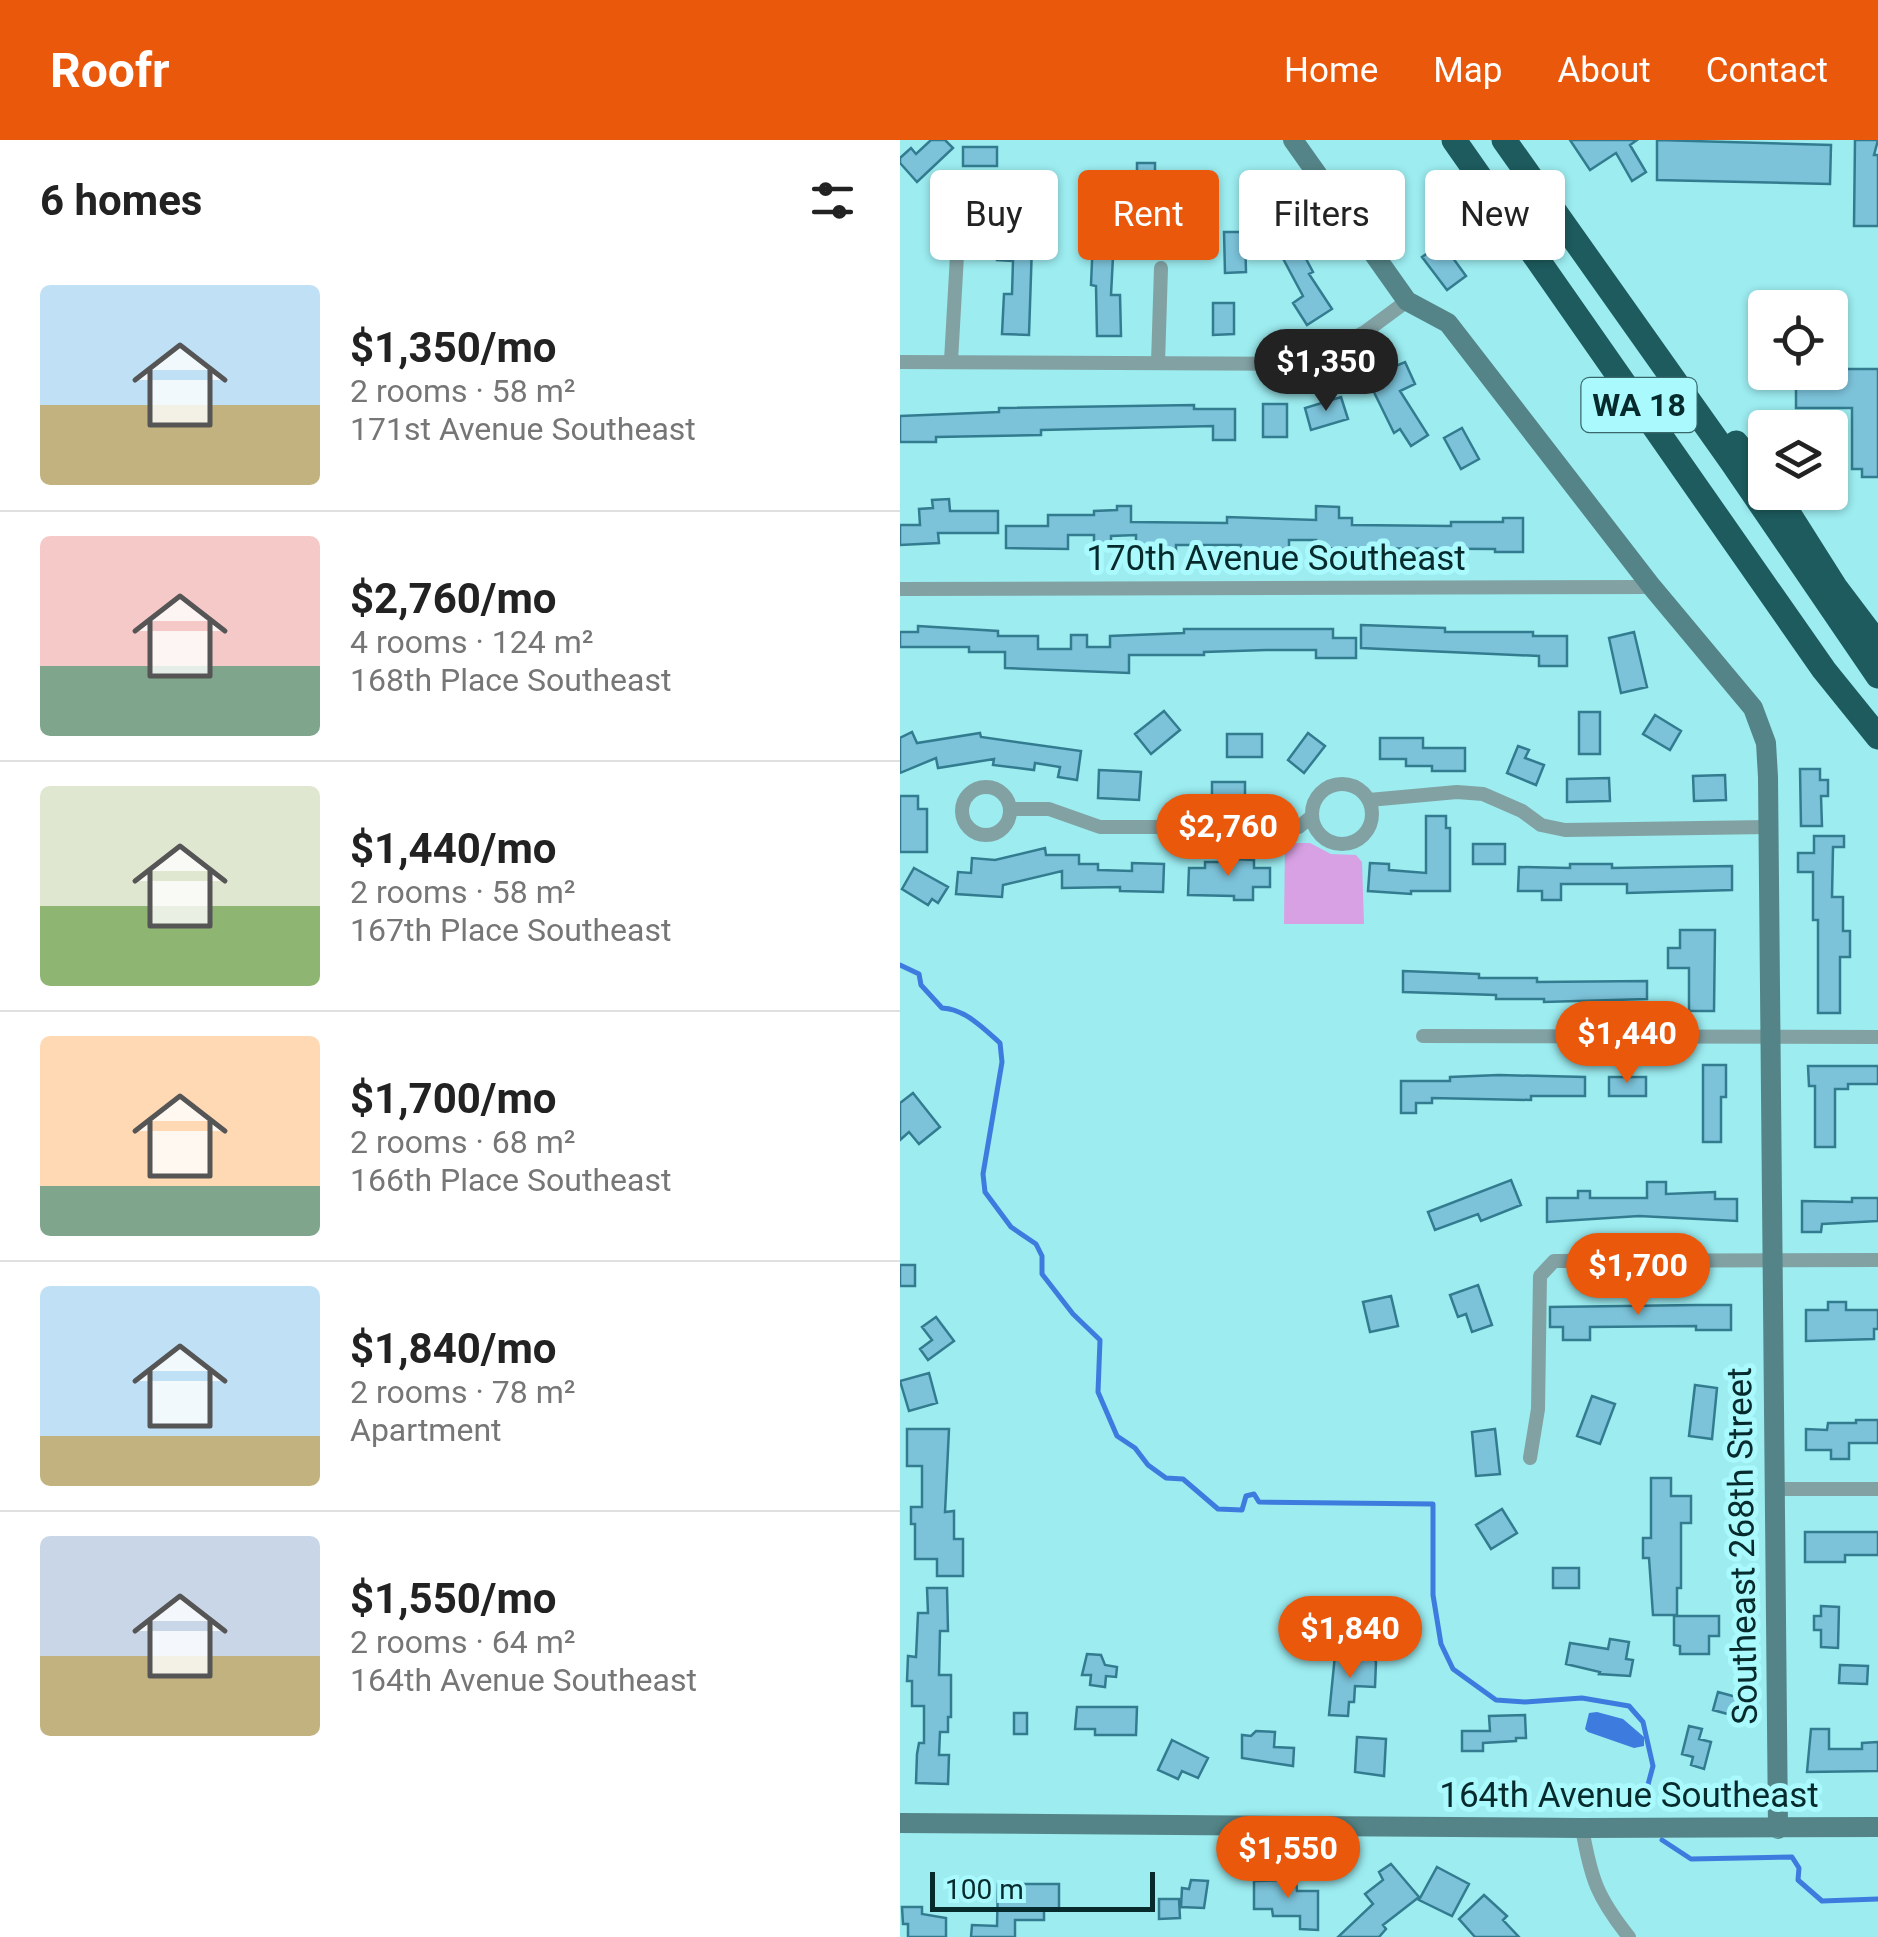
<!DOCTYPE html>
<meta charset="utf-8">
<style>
:root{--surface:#fff;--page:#f2f2f2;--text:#222;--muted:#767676;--line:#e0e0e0;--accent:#ea580c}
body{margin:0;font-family:Roboto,sans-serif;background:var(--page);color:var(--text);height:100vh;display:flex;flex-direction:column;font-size:38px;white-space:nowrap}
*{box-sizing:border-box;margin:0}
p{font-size:32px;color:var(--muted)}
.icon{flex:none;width:55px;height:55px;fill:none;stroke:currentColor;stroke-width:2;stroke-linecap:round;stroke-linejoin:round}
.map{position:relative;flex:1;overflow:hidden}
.side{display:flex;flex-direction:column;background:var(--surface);width:900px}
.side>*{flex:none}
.banner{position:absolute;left:30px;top:30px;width:798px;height:90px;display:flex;gap:20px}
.buttons{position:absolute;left:848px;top:150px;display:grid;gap:20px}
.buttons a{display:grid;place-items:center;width:100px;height:100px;border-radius:10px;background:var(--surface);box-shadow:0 2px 8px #0004;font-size:50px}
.scale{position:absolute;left:30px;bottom:25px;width:225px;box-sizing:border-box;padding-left:10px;border:5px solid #072a2c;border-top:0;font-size:28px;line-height:35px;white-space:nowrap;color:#072a2c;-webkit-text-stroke:8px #a9f9fd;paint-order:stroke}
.price{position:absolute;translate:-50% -85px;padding:0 22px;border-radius:35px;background:var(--accent);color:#fff;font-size:32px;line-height:65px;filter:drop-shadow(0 2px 5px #0008)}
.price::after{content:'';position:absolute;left:50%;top:60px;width:30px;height:22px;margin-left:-15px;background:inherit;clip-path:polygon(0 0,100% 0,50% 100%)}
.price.on{background:#222;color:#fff}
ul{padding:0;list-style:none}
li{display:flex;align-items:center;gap:30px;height:250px;padding:0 40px}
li+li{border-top:2px solid var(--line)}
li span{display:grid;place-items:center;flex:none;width:280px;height:200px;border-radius:10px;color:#555}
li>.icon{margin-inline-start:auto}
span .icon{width:120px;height:120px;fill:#fffc;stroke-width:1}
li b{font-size:42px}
h2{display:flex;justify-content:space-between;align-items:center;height:120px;padding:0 40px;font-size:42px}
.chip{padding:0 35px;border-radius:10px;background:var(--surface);box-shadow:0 2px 8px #0004;font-size:35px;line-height:90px}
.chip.on{background:var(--accent);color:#fff}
header{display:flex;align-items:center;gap:60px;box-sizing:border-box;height:140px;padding:0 50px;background:var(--accent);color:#fff}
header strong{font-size:48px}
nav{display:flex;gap:55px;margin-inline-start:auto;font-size:35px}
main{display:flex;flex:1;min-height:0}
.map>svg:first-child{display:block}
.green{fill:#d8a1e4}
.water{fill:#3e7bdf}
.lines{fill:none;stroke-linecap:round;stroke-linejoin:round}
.stream{stroke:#3e7bdf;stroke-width:5}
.building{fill:#7cc3da;stroke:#337c90;stroke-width:2.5}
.street{stroke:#82a1a3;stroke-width:14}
.secondary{stroke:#548487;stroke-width:20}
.highway{stroke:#1d5b5e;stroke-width:25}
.labels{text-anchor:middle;stroke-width:10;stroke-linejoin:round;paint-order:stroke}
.shield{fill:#a9f9fd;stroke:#38686b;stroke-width:2.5}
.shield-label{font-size:32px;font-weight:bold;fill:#072a2c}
.street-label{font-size:35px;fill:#072a2c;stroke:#a9f9fd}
</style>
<header>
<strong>Roofr</strong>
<nav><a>Home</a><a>Map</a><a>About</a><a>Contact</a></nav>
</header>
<main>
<section class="side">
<h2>6 homes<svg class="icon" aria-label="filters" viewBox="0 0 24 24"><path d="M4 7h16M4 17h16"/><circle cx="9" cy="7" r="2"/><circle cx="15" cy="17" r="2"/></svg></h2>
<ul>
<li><span style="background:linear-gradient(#bfe0f5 60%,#c2b280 0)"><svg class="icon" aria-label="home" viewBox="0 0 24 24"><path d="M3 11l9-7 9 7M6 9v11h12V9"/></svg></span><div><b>$1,350/mo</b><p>2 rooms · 58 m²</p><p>171st Avenue Southeast</p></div></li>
<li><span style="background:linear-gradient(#f6c9c9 65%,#7fa58c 0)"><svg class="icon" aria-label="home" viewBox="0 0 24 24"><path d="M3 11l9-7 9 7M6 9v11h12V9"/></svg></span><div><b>$2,760/mo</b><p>4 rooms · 124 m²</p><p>168th Place Southeast</p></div></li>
<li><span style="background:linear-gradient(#dfe7d0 60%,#8fb573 0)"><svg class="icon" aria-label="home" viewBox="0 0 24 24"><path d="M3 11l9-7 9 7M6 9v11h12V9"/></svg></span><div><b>$1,440/mo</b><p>2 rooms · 58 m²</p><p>167th Place Southeast</p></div></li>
<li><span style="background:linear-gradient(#ffd9b3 75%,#7fa58c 0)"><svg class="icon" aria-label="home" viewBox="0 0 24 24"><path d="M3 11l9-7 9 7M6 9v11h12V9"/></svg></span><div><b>$1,700/mo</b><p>2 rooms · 68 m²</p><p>166th Place Southeast</p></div></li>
<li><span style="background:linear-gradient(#bfe0f5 75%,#c2b280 0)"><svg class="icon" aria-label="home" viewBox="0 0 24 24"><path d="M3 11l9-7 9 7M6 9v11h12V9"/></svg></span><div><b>$1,840/mo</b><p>2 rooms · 78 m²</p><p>Apartment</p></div></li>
<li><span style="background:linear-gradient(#c9d6e8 60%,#c2b280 0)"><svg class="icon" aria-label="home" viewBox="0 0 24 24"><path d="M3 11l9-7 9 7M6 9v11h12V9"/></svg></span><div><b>$1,550/mo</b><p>2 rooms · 64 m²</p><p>164th Avenue Southeast</p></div></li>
</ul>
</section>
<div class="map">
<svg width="978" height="1797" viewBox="0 0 978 1797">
<rect width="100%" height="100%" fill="#9cecf0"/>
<path class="green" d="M385,703H410L431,714L456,715L462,722L464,784H384Z"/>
<path class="water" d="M697,1572L723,1579L744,1597V1606L734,1608L688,1592L685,1589L689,1573Z"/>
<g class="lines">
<path class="stream" d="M0,825L19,834L21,845L42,868C65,869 83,888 100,903L102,922L83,1034L85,1052L111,1087L136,1104L142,1116V1134L173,1174L200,1200L198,1252L217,1296L235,1308L248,1325L266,1338L283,1339L318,1369L342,1370L346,1356L354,1354L359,1362L533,1364V1455L541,1504L553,1529L596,1560L625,1562L682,1558L729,1566L743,1582L753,1626L743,1663
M762,1700L791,1719L892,1717L899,1728L898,1740L922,1761L978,1759"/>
</g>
<path class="building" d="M31,0H45L53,8L17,42L0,23V18L11,8L16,14Z
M670,0H737L730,5L746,32L732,41L716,13L690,30Z
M757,0L931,5L930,44L757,40Z
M955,0H978L974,15H978V86H954Z
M63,7H97V26H63Z
M237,23H255V40H237Z
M271,37L310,46L304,71L266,62Z
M130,42L135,70L130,71L132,83L110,87L103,47Z
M228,48L241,65L211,88L198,71Z
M324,92H345L346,132L325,133Z
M193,98H214L211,155H220L221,196H197L196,146L191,145Z
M397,102L413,132L409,134L432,169L407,185L393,163L403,156L379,111Z
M542,103L566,136L547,150L522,117Z
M97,104L132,105L129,195L102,194L104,154H112L113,121L97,120Z
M313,163H334V194L313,195Z
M505,222L515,244L500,251L528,295L511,306L500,289L494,293L467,238Z
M930,229H978V337H962V329H952V268H896V232H930Z
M441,257L448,279L411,290L405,268Z
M363,264H387V297H363Z
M294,265V269H335V300H313V286L141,290V295L36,297V302H0V276L99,272V268Z
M562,288L579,319L561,329L544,298Z
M49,359L50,371H98V393H38L39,403L0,405V385H20L19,369L33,368L32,360Z
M217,366H231V382L327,383V377L416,380V366L439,367V378H452V385L551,386V382H603V378H623V412H595V409L416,408V400H389V409H361V413H341V405H276V412H236V395L211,396V409H194V395H168V409L106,408V386H148V375H194V371L217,370Z
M461,485L545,488V492H633V496H667V526H639V516L461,508Z
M18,486L98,491V496H138V509H171V495H187V507H210V496L284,493V489H433V498H456V518H416V510H366L304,512V515H229V533L105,528V512H69V507H0V492H18Z
M734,492L747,547L721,553L709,498Z
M264,571L280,590L251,614L235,594Z
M679,572H700V614H679Z
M755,575L781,591L770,610L743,594Z
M12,592L17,603L80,593L81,597L181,611L177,640L158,637L160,627L135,623L134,630L93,625L94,619L38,628L36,618L0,633V598Z
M408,593L425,606L404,633L388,620Z
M327,594H362V617H327Z
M480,598H523V608H565V631H532V626H506V619H480Z
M618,606L629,610L625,618L644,625L636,645L607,633Z
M900,629H920V640H928V656H921L922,686H901Z
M199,630L241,632L239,660L198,658Z
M825,635L826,660L794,661L793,636Z
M709,638L710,661L667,662V639Z
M312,642H345V662H312Z
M0,656H18V669H27V712H0Z
M526,676H546V688H550V751H511V754L468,751L470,723L489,724V730L526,733Z
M914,696H944V707H933L932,757H943V791H950V817H940V873H918V780H913V732H898V713H914Z
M573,704H605V724H573Z
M145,708L146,715H179V724H198V730L232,731V723L264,724L263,752L220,751V747L162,748V731L103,745L102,757L56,754L58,732L71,733L72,718L95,720Z
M335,719L354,720V728H370V747H353V760H334V756L288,755L289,728H305V722H335Z
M670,724H712V728L832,726V750L727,753V744H661V760H642V751H618L619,727L670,728Z
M14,728L48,747L38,763L32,759L28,765L2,749Z
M780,790H815L814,871H789V828H768V808H780Z
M503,831L579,834V838H637V842L747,841V859L644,862V859H596V855L503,852Z
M803,925H826V957H821V1002H803Z
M908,926H978V944H948V949H935V1007H915V946H909Z
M599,935L685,937V956H631V960L532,958V963H516V973H501V941H550V937Z
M709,937H746V956H709Z
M13,953L40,987L19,1004L9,992L0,1000V963Z
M611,1040L621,1065L581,1081L578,1074L535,1090L528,1072Z
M747,1042H766V1054L815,1052V1059H837V1081L739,1076L647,1082V1058H678V1051H690V1058H747Z
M952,1058H978V1081L922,1084L921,1092H902V1061L952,1062Z
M0,1125H15V1146H0Z
M578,1145L592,1185L572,1192L566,1174L558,1177L550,1155Z
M491,1156L498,1186L470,1192L463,1162Z
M928,1162H946V1170H978V1189H974V1199L906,1201V1170H928Z
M796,1165H831V1190H796V1186L690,1187V1200H663V1187H650V1167Z
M36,1177L54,1201L28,1220L20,1209L32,1200L22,1187Z
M29,1233L37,1263L9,1271L0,1241Z
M795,1245L817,1248L812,1299L789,1296Z
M692,1256L715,1264L700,1304L677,1296Z
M956,1280H978V1303H949V1319H931V1310H906V1289L927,1290L928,1283H956Z
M7,1289H49L45,1372L54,1371V1399H63V1436H37V1419H15V1384H11V1367H22V1326H7Z
M595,1289L600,1334L576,1336L572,1292Z
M751,1338H771V1356H791V1383H781V1448H777V1475H753L749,1418H743V1398H751Z
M602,1369L617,1393L591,1409L576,1385Z
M905,1392H978V1415H945V1422H905Z
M653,1428H679V1448H653Z
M27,1448H47L48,1491H40L39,1535H51V1577H48V1592H40L39,1615H49L48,1644L16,1643L17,1614L19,1603H24V1566H12V1541H7L8,1516L16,1517L18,1473H28Z
M921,1466L939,1467L938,1508L921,1507V1490H914V1476H921Z
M774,1476H819V1496H809V1514H780V1506L774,1505Z
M710,1499L729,1502L726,1519L733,1520L730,1536L699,1534L700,1532L666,1524L670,1503L708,1509Z
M187,1514L201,1515L205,1525L217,1527L216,1537L206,1536L205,1547L190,1545L191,1535H182Z
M435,1515L473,1517L476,1522L475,1547L455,1546L454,1562H449L448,1576L429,1575Z
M940,1525L968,1526L967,1544L939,1543Z
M818,1552L840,1558L835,1576L813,1570Z
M177,1567H237L236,1595H195V1589H175Z
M114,1573H127V1594H114Z
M625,1575L626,1598H616V1601L583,1603V1611H562V1591H590L589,1576Z
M789,1586L802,1589L799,1599L811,1602L804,1629L791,1625L793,1617L782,1614Z
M911,1589H929V1609H962V1603L978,1602V1631L907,1632Z
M356,1591L375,1592L374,1607L394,1608L393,1626L342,1618V1595L351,1596Z
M457,1597L486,1599L484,1636L455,1632Z
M272,1600L308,1618L298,1638L282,1631L278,1639L258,1630Z
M491,1724L519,1757L483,1785L486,1789L479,1797H438L473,1764L465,1754L483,1740L479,1732Z
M537,1727L569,1744L552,1776L519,1760Z
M291,1740L308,1741L304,1768L281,1767L282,1748L289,1749Z
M396,1740L397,1751H418V1790L400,1789V1776H373L372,1769H354V1741Z
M98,1744H159V1769H144V1780H115V1797H71L72,1785L97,1786Z
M584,1755L607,1776L603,1780L619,1797H575L559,1779Z
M259,1759H279L280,1778L259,1779Z
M2,1767H22V1774L46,1778V1797H8V1784H3Z"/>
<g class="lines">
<path class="street" d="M51,221L59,80
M0,222L402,224L465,192L507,161
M258,223L261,128
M0,449L752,447
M412 674a30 30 0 1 1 60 0a30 30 0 1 1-60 0Z
M62 671a24 24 0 1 1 48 0a24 24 0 1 1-48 0Z
M469,660L557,652L583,654L622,671L641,685L665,690L868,687
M110,669H149L200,687H399L412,676
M523,896L978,897
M630,1318L638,1269L640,1136L654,1121L978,1120
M873,1349H978
M682,1688C691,1739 697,1757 729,1797"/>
<path class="secondary" d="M393,0L507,161L548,183L752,447L853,568L866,603L868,637L878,1689
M0,1683L682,1688L978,1687"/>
<path class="highway" d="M554,0L924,530L978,597
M604,0L832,322L978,536
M836,303L865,337
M875,352L935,447L978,504"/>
</g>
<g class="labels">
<rect class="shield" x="681.5" y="238" width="115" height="54" rx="8"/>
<g class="shield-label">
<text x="739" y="276">WA 18</text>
</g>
<g class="street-label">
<text x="376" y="430">170th Avenue Southeast</text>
<text transform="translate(842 1406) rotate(-91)" y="12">Southeast 268th Street</text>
<text x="729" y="1667">164th Avenue Southeast</text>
</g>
</g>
</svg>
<div class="buttons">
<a><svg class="icon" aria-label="locate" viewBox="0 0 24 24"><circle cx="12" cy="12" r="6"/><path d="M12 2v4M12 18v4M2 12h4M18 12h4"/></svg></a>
<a><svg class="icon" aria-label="layers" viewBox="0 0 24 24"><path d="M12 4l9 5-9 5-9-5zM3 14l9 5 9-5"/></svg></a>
</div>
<div class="scale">100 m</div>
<b class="price on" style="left:426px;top:274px">$1,350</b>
<b class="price" style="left:328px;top:739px">$2,760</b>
<b class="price" style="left:727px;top:946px">$1,440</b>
<b class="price" style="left:738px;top:1178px">$1,700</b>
<b class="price" style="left:450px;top:1541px">$1,840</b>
<b class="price" style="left:388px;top:1761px">$1,550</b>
<div class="banner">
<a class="chip">Buy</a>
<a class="chip on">Rent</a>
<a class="chip">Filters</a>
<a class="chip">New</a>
</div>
</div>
</main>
